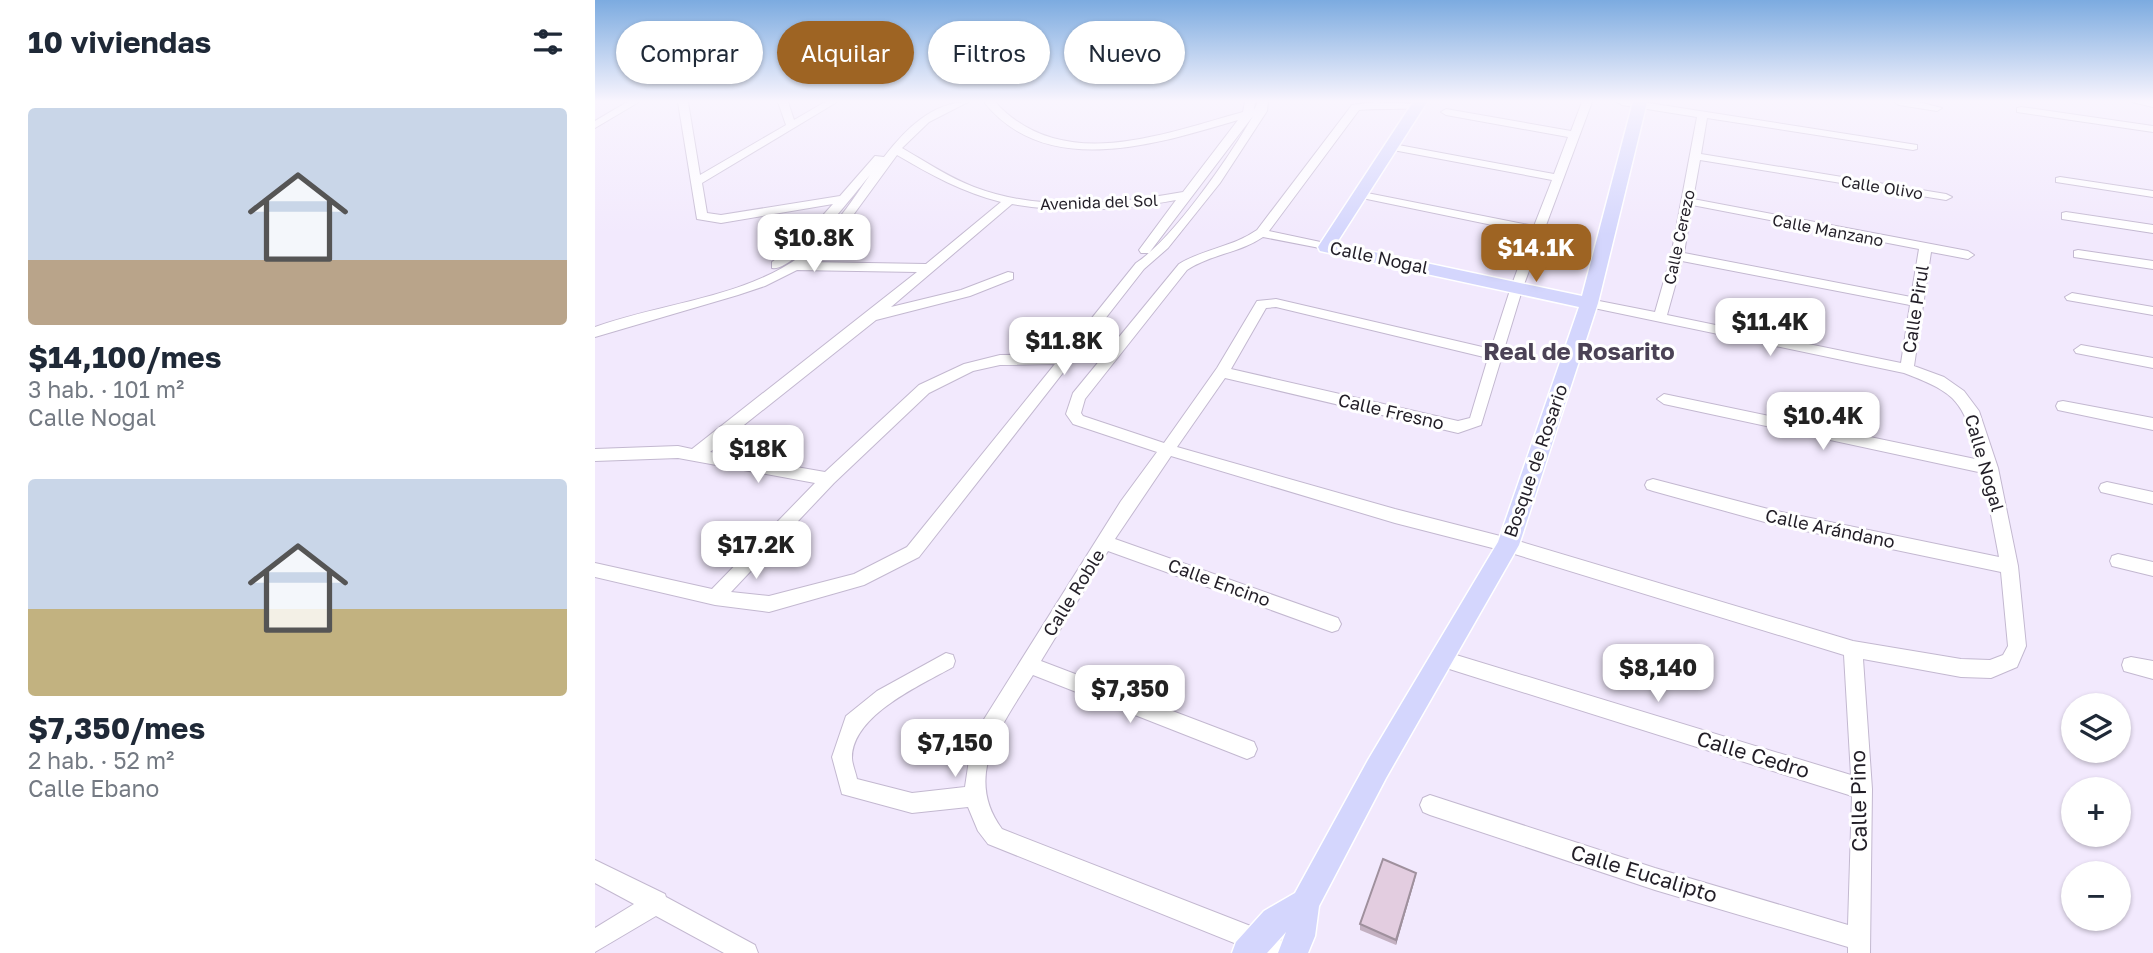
<!DOCTYPE html>
<html lang="es">
<meta charset="utf-8">
<style>
:root{--surface:#fff;--page:#f2f2f3;--text:#1f2937;--muted:#747a83;--accent:#9e6423}
body{margin:0;font-family:"Golos Text",sans-serif;background:var(--page);color:var(--text);height:100vh;display:flex;flex-direction:column;font-size:26px;white-space:nowrap}
*{box-sizing:border-box;margin:0}
p{font-size:23px;color:var(--muted)}
.icon{flex:none;width:38px;height:38px;fill:none;stroke:currentColor;stroke-width:2;stroke-linecap:round;stroke-linejoin:round}
.map{position:relative;flex:1;overflow:hidden}
.details{display:flex;flex-direction:column;background:var(--surface);width:595px}
.details>*{flex:none}
.banner{position:absolute;left:21px;top:21px;width:665px;height:63px;display:flex;gap:14px}
.controls{position:absolute;left:1466px;top:693px;display:grid;gap:14px}
.controls a{display:grid;place-items:center;width:70px;height:70px;border-radius:50%;background:var(--surface);box-shadow:0 2px 5px #0004;font-size:35px}
.price{position:absolute;translate:-50% -60px;padding:0 16px;border-radius:14px;background:#fff;color:#222;font-size:23px;line-height:46px;filter:drop-shadow(0 2px 4px #0008)}
.price::after{content:'';position:absolute;left:50%;top:42px;width:21px;height:16px;margin-left:-10px;background:inherit;clip-path:polygon(0 0,100% 0,50% 100%)}
.price.active{background:var(--accent);color:#fff}
ul{padding:0;list-style:none}
li{display:grid;align-content:center;gap:14px;height:371px;padding:0 28px}
li span{display:grid;place-items:center;height:217px;border-radius:7px;color:#555}
li>.icon{margin-inline-start:auto}
span .icon{width:126px;height:126px;fill:#fffc;stroke-width:1}
li b{font-size:30px}
h2{display:flex;justify-content:space-between;align-items:center;height:84px;padding:0 28px;font-size:30px}
.pill{padding:0 24px;border-radius:32px;background:var(--surface);box-shadow:0 2px 5px #0004;font-size:24px;line-height:63px}
.pill.active{background:var(--accent);color:#fff}
main{display:flex;flex:1;min-height:0}
.map>svg:first-child{display:block}
.lines{fill:none;stroke-linecap:round;stroke-linejoin:round}
.minor-casing{stroke:#c3b8d0;stroke-width:2}
.major-casing{stroke:#fff;stroke-width:3}
.minor{fill:#fff;fill-rule:evenodd}
.major{fill:#d4d6fd;fill-rule:evenodd}
.wall{fill:#c3b0c1}
.shaded-wall{fill:#9f909d}
.building{fill:#e3cde0;stroke:#9f909d;stroke-width:2}
.labels{text-anchor:middle;stroke-width:6;stroke-linejoin:round;paint-order:stroke}
.far-street-label{font-size:16px;fill:#221e27;stroke:#fff}
.street-label{font-size:18px;fill:#221e27;stroke:#fff}
.near-street-label{font-size:21px;fill:#221e27;stroke:#fff}
.district-label{font-size:24px;font-weight:bold;fill:#4b4256;stroke:#fff}
</style>
<main>
<section class="details">
<h2>10 viviendas<svg class="icon" aria-label="filters" viewBox="0 0 24 24"><path d="M4 7h16M4 17h16"/><circle cx="9" cy="7" r="2"/><circle cx="15" cy="17" r="2"/></svg></h2>
<ul>
<li><span style="background:linear-gradient(#c9d6e8 70%,#b9a48a 0)"><svg class="icon" aria-label="home" viewBox="0 0 24 24"><path d="M3 11l9-7 9 7M6 9v11h12V9"/></svg></span><div><b>$14,100/mes</b><p>3 hab. · 101 m²</p><p>Calle Nogal</p></div></li>
<li><span style="background:linear-gradient(#c9d6e8 60%,#c2b280 0)"><svg class="icon" aria-label="home" viewBox="0 0 24 24"><path d="M3 11l9-7 9 7M6 9v11h12V9"/></svg></span><div><b>$7,350/mes</b><p>2 hab. · 52 m²</p><p>Calle Ebano</p></div></li>
</ul>
</section>
<div class="map">
<svg width="1558" height="953" viewBox="0 0 1558 953">
<rect width="100%" height="100%" fill="#f2e9fd"/>
<g class="lines">
<g class="minor-casing">
<path id="minor" d="M32,102H44L0,128V121Z
M83,102H93L105,175L191,125L183,102H193L199,120L230,102H242L107,183L112,213L126,215L245,196L280,156L289,157C310,130 337,102 373,102L334,122L307,148C331,162 353,177 379,187C444,212 520,204 588,192L643,120C562,144 451,180 389,102H400C467,175 567,134 648,112L650,102H660L659,110L663,102H673L672,111L625,183L573,248L549,269L324,557L269,585L174,612L120,605L0,577V563L117,589L220,483L83,458L0,461V449L83,446L97,449L322,272L202,270L170,286L143,295L0,337V327C67,303 148,298 206,256C235,236 255,203 275,175C260,193 200,272 177,268V262L205,241L238,204L126,223L102,219ZM658,116C635,156 578,239 541,263L468,354L405,355L369,364L324,385L230,472L115,452L281,320L375,296L418,279V273L413,272L366,290L296,307L417,204C472,214 527,210 581,200L544,250L546,253H554ZM302,155C336,175 367,192 406,202L331,264L214,262L248,229ZM460,364L312,547L259,574L174,596L136,592L239,483L334,393L378,371L405,365Z
M780,102L822,104L827,107C822,110 777,108 764,110L674,231L735,244V250L668,237C645,253 616,254 592,270L490,399L486,413L488,416L569,443L622,368L662,301L681,299L896,349L916,287L936,233L767,198L761,195L767,192L939,226L957,180L798,150L793,147L798,144L959,174L973,137L851,115L846,112L851,109L976,131L987,102H997L928,287L886,425L863,433L630,378L582,447L800,509L913,538L1258,641L1366,659L1395,660L1408,655L1413,646L1406,572L1177,524L1058,491L1052,489L1050,485L1052,481L1058,479L1177,510L1404,557L1388,473L1069,404L1062,399L1069,394L1385,460C1367,403 1367,395 1309,373L994,307L987,303L994,299L1060,312L1076,256L1102,117L1027,105L1022,102H1047L1322,145V149L1318,150L1112,118L1106,154L1351,194L1357,197L1351,200L1105,160L1098,199L1373,251L1379,255L1373,259L1336,252L1319,366L1349,377L1369,391L1384,411L1403,468L1423,566L1431,646L1422,667L1396,678L1366,677L1268,659L1277,789L1275,953H1253V947L1060,890L835,815L828,812L825,805L828,798L835,795L1060,868L1253,925L1257,796L848,667L841,665L839,659L841,653L848,651L1256,775L1249,655L913,552L800,523L576,456L520,539L743,618L746,624L743,630L737,632L513,551L446,661L659,742L662,749L659,756L652,759L438,675C408,724 367,775 407,829L671,932L694,945L697,953H664L393,844L383,831L373,807L317,813L247,794L237,757L251,716L282,691L351,653L358,655L360,661L358,667C326,685 257,715 257,758C257,764 261,773 262,779L317,793L370,787L374,760L386,724L526,501L562,452L478,424L471,414L478,393L584,264C608,249 638,247 662,230L757,105ZM1097,205L1324,249L1316,297L1089,253ZM1087,261L1315,305L1306,363L1072,315ZM681,307L893,358L875,418L863,421L636,369L671,308Z
M1299,102H1323L1347,108L1342,111L1304,105Z
M1537,102H1558V107Z
M1426,107L1558,126V132L1422,112V108Z
M1465,177L1558,191V197L1461,182V178Z
M1471,212L1558,225V233L1467,219V213Z
M1483,250L1558,261V269L1479,257V251Z
M1477,293L1558,307V315L1472,300L1470,297Z
M1486,345L1558,358V368L1481,353L1479,350Z
M1468,401L1558,418V430L1463,410L1461,406L1463,402Z
M1512,482L1558,492V504L1506,492L1504,488L1506,484Z
M1523,554L1558,562V576L1517,566L1515,561L1517,556Z
M1536,657L1558,661V679L1529,671L1527,665L1529,659Z
M0,860L70,894L71,897L160,945L163,953H129L61,916L0,952V928L39,904L0,883Z"/>
</g>
<g class="major-casing">
<path id="major" d="M818,102H832L741,244L987,296L1038,102H1052L1003,303L924,545L791,778L724,906L720,936L713,953H683L691,932L672,953H637L641,942L669,911L700,893L773,760L903,542L984,307L725,251L723,247Z"/>
</g>
<use href="#minor" class="minor"/>
<use href="#major" class="major"/>
</g>
<path class="wall" d="M820,879L801,945L765,930V924Z"/>
<path class="shaded-wall" d="M821,873L820,879L801,945V940Z"/>
<path class="building" d="M788,859L821,873L801,940L765,924Z"/>
<linearGradient id="sky" x2="0" y2="1"><stop stop-color="#7cabe0"/><stop offset="0.43" stop-color="#f9f5fe"/><stop offset="1" stop-color="#f9f5fe" stop-opacity="0"/></linearGradient>
<rect width="1558" height="235" fill="url(#sky)"/>
<g class="labels">
<g class="far-street-label">
<text transform="translate(1287 187) rotate(9)" y="6">Calle Olivo</text>
<text transform="translate(504 202) rotate(-2)" y="6">Avenida del Sol</text>
<text transform="translate(1233 230) rotate(11)" y="6">Calle Manzano</text>
<text transform="translate(1084 237) rotate(-78)" y="6">Calle Cerezo</text>
</g>
<g class="street-label">
<text transform="translate(784 258) rotate(12)" y="6">Calle Nogal</text>
<text transform="translate(1321 309) rotate(-81)" y="6">Calle Pirul</text>
<text transform="translate(796 412) rotate(13)" y="6">Calle Fresno</text>
<text transform="translate(941 461) rotate(-71)" y="6">Bosque de Rosario</text>
<text transform="translate(1389 463) rotate(74)" y="6">Calle Nogal</text>
<text transform="translate(1235 529) rotate(12)" y="6">Calle Arándano</text>
<text transform="translate(624 583) rotate(20)" y="6">Calle Encino</text>
<text transform="translate(479 593) rotate(-58)" y="6">Calle Roble</text>
</g>
<g class="near-street-label">
<text transform="translate(1158 755) rotate(17)" y="7">Calle Cedro</text>
<text transform="translate(1264 801) rotate(-91)" y="7">Calle Pino</text>
<text transform="translate(1049 874) rotate(17)" y="7">Calle Eucalipto</text>
</g>
<g class="district-label">
<text x="984" y="360">Real de Rosarito</text>
</g>
</g>
</svg>
<div class="controls">
<a><svg class="icon" aria-label="layers" viewBox="0 0 24 24"><path d="M12 4l9 5-9 5-9-5zM3 14l9 5 9-5"/></svg></a>
<a>+</a>
<a>−</a>
</div>
<b class="price" style="left:219px;top:274px">$10.8K</b>
<b class="price active" style="left:941px;top:284px">$14.1K</b>
<b class="price" style="left:1175px;top:358px">$11.4K</b>
<b class="price" style="left:469px;top:377px">$11.8K</b>
<b class="price" style="left:1228px;top:452px">$10.4K</b>
<b class="price" style="left:163px;top:485px">$18K</b>
<b class="price" style="left:161px;top:581px">$17.2K</b>
<b class="price" style="left:1063px;top:704px">$8,140</b>
<b class="price" style="left:535px;top:725px">$7,350</b>
<b class="price" style="left:360px;top:779px">$7,150</b>
<div class="banner">
<a class="pill">Comprar</a>
<a class="pill active">Alquilar</a>
<a class="pill">Filtros</a>
<a class="pill">Nuevo</a>
</div>
</div>
</main>
